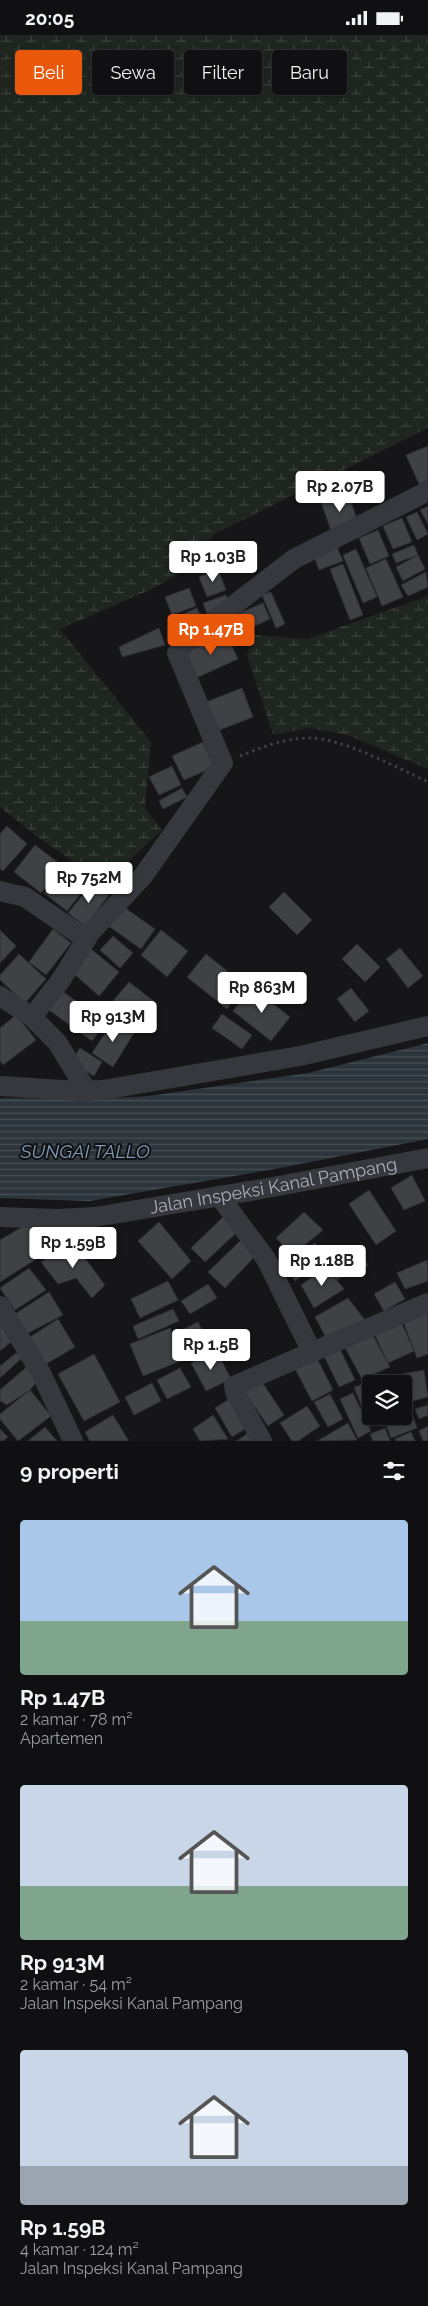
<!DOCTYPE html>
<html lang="id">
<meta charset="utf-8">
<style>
:root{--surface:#101012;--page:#1e1e20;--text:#f1f3f6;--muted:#9c9d9f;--line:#303032;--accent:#ea580c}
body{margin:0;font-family:Raleway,sans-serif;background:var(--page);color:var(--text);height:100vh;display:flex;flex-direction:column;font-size:19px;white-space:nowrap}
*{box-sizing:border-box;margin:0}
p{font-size:16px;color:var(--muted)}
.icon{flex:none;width:28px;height:28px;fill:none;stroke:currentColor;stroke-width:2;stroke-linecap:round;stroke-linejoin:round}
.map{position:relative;height:1406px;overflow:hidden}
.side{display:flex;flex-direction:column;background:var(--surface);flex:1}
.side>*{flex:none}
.hud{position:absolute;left:15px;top:15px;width:399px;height:45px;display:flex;gap:10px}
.buttons{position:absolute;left:362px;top:1340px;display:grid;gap:10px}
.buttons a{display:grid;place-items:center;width:50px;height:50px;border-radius:5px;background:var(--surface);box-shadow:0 2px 8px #0003,0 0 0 1px var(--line);font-size:25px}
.price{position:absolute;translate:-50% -42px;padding:0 11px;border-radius:5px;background:#fff;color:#222;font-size:16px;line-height:32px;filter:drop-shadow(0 1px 2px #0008)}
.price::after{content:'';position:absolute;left:50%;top:30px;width:15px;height:11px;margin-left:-8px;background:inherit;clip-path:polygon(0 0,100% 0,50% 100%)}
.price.current{background:var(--accent);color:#fff}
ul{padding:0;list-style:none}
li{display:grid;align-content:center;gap:10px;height:265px;padding:0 20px}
li span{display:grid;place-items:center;height:155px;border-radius:5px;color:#555}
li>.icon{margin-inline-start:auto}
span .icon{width:90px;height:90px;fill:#fffc;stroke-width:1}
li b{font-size:21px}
h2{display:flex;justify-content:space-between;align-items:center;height:60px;padding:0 20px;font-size:21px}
.pill{padding:0 18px;border-radius:5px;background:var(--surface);box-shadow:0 2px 8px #0003,0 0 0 1px var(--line);font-size:18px;line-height:45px}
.pill.current{background:var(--accent);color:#fff}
.status{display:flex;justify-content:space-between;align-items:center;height:35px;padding:0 25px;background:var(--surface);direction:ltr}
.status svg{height:14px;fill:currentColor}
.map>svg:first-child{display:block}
.wetland{fill:url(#wetland-marsh)}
.water{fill:url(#water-rules)}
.building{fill:#404145;stroke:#303034}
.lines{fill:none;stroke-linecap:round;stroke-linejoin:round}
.path{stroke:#3d3f44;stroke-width:3;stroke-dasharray:2.5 4;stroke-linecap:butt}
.minor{stroke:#37383d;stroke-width:20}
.labels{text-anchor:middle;stroke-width:4;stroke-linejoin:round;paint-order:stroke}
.street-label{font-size:18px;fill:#a8adb8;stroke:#111113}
.water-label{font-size:19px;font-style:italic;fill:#7f9bb3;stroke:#111113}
</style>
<div class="status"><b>20:05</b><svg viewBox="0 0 49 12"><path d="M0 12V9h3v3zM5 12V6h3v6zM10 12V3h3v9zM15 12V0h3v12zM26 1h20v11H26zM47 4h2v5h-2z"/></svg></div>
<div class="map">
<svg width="428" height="1406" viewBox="0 0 428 1406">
<defs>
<pattern id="wetland-marsh" width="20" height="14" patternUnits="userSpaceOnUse" patternTransform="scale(1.25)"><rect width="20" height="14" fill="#1e261f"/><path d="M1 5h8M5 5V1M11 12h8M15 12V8" fill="none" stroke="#3c433d"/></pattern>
<pattern id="water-rules" width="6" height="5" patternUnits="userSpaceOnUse" patternTransform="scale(1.25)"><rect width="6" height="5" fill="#2c353c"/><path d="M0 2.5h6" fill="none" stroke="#485056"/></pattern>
</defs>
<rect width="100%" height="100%" fill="#161618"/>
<path class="wetland" d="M0,0H428V393L214,499L194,531L150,555L60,594L151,707L145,773L162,795L105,848L36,801L0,772Z
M428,561V734L350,701L309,693L273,700L247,620L253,600L307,604Z"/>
<path class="water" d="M428,1008V1104L280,1133L90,1166L0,1163V1063L95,1064L149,1061L308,1038Z"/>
<path class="building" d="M428,411V445L419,449L406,420Z
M348,458L359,490L332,499L321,467Z
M428,471V489L420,475Z
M417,477L428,499L417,505L406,482Z
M402,483L412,507L393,514L383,491Z
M378,495L389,521L370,529L359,503Z
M414,510L418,520L396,528L392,519Z
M337,512L343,526L319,535L314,522Z
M356,514L377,562L363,568L343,520Z
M418,520L425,534L403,546L396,532Z
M386,524L403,562L382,571L366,533Z
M343,529L363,580L350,585L330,534Z
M218,534L226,555L207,562L199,542Z
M426,537L428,552L408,561L401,550Z
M189,553L196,571L172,580L165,562Z
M271,557L285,589L276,593L262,560Z
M226,560L231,572L208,581L203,568Z
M263,568L270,584L248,594L240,578Z
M197,573L204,589L177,601L169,585Z
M159,593L165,610L122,622L119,612Z
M226,598L238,624L196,643L184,618Z
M242,653L253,682L212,698L201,669Z
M203,707L214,732L184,745L172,721Z
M172,731L181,750L159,760L149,742Z
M182,753L187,762L163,774L159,766Z
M7,791L27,809L3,836L0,834V799Z
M35,810L63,831L41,858L14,837Z
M67,829L90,847L67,876L44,858Z
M93,847L109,860L85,891L68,878Z
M284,857L312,885L297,900L269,872Z
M121,870L155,894L141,914L107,890Z
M53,894L71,908L46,940L29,927Z
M0,895L16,911L0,928Z
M161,895L188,916L167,942L141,920Z
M113,901L133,918L120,933L100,915Z
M357,909L380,932L365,947L342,924Z
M400,913L423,941L408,953L386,924Z
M91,914L119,937L99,961L72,937Z
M19,919L46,944L25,968L0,945V940Z
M206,919L246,951L227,974L187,942Z
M129,947L156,968L139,988L112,967Z
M252,952L290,982L271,1006L233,976Z
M351,953L369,976L355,987L337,964Z
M62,956L106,987L92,1006L49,975Z
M222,979L252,1000L242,1014L212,993Z
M16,980L36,1005L3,1030L0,1026V993Z
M114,985L134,998L113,1032L92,1018Z
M80,1013L102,1027L94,1041L71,1027Z
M412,1140L425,1166L404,1175L391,1153Z
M369,1155L396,1196L376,1210L349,1169Z
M304,1177L323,1195L293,1220L276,1203Z
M223,1182L236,1198L205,1227L191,1213Z
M159,1187L191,1226L172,1244L138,1206Z
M27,1189L49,1216L0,1247V1205Z
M243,1203L256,1220L225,1253L208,1237Z
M73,1207L105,1250L92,1263L76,1243L58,1249L41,1227Z
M315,1208L327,1225L295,1246L283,1229Z
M358,1210L368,1231L336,1245L327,1225Z
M427,1225L428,1246L405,1254L397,1238Z
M326,1232L344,1254L314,1273L301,1250Z
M29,1233L46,1255L15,1275L0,1253Z
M168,1246L178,1265L140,1283L131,1264Z
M395,1247L405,1264L384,1276L374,1259Z
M208,1249L217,1263L190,1279L181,1266Z
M49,1257L63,1280L26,1299L15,1279Z
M348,1263L367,1288L328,1306L315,1282Z
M173,1274L179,1286L138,1304L133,1291Z
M428,1276V1319L417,1323L403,1286Z
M58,1284L75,1312L46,1329L30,1302Z
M0,1287L11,1307L0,1316Z
M198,1287L212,1314L193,1324L178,1297Z
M402,1289L414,1316L388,1328L375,1300Z
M170,1293L183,1325L143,1341L130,1309Z
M370,1295L390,1332L362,1344L342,1307Z
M338,1310L355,1345L339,1352L322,1317Z
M216,1315L231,1344L206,1356L191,1328Z
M16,1318L23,1322L0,1343V1331Z
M94,1319L120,1367L84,1386L58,1339Z
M315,1319L333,1355L312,1366L293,1330Z
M31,1328L40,1343L30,1355L7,1370L0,1366V1355Z
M180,1333L191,1352L167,1364L157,1345Z
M424,1335L428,1362L409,1367L402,1339Z
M260,1344L284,1380L268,1391L244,1356Z
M152,1348L161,1366L134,1380L125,1362Z
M367,1348L371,1359V1381H380L381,1386L369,1391L354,1352Z
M30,1355L51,1381L18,1406L0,1384V1379Z
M353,1358L371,1396L358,1403L340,1364Z
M330,1359L343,1384L328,1392L314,1367Z
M231,1363L248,1392L232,1402L215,1373Z
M428,1370V1380L419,1384L415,1374Z
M307,1371L320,1391L298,1406H292L280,1388Z
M412,1379L417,1393L391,1403L386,1390Z
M113,1380L129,1406H90L85,1397Z
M213,1380L228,1404L200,1406L193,1394Z
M348,1388L357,1405L317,1406Z
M428,1391V1406H423L419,1396Z
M45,1392L57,1406H28Z
M385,1393L390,1406H373L370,1399Z
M0,1394L8,1402L3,1406H0Z
M252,1396L258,1406H236Z
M411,1397L415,1406H396L395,1404Z"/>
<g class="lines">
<path class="path" d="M240,721C263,712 284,703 310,703C342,703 398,733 428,747"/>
<g class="minor">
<path d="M0,856L25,862L86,904"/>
<path d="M0,961L32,982"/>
<path d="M0,1051L79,1056L103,1055L300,1021L428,991"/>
<path d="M87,1056L57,1007L32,982L61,945L90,898L143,841L223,728L177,618L187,606L294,524L428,456"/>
<path d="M220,1162L266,1224L312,1317L234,1351L236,1359L262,1406"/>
<path id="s1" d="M0,1182L58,1184L95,1182L262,1154L428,1123"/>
<path d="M0,1271L41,1338L73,1406"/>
<path d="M312,1317L428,1268"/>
</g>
</g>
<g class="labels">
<g class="street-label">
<text dy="6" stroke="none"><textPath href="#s1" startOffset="276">Jalan Inspeksi Kanal Pampang</textPath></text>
</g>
<g class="water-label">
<text x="85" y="1123">SUNGAI TALLO</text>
</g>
</g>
</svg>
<div class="buttons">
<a><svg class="icon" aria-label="layers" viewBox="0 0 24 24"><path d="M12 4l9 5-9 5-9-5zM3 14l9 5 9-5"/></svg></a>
</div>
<b class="price" style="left:340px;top:478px">Rp 2.07B</b>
<b class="price" style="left:213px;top:548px">Rp 1.03B</b>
<b class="price current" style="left:211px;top:621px">Rp 1.47B</b>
<b class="price" style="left:89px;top:869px">Rp 752M</b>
<b class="price" style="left:262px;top:979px">Rp 863M</b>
<b class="price" style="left:113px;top:1008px">Rp 913M</b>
<b class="price" style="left:73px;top:1234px">Rp 1.59B</b>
<b class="price" style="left:322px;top:1252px">Rp 1.18B</b>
<b class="price" style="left:211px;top:1336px">Rp 1.5B</b>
<div class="hud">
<a class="pill current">Beli</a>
<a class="pill">Sewa</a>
<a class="pill">Filter</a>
<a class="pill">Baru</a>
</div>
</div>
<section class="side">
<h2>9 properti<svg class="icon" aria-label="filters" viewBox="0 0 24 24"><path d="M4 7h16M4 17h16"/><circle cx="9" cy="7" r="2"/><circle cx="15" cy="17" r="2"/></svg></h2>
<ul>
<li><span style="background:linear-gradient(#a9c7e8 65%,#7fa58c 0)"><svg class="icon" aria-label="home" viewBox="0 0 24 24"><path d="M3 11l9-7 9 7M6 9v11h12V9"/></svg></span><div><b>Rp 1.47B</b><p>2 kamar · 78 m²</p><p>Apartemen</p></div></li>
<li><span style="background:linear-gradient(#c9d6e8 65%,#7fa58c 0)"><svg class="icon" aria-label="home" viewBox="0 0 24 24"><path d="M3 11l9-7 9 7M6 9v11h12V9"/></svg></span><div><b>Rp 913M</b><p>2 kamar · 54 m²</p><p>Jalan Inspeksi Kanal Pampang</p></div></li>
<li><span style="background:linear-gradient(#c9d6e8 75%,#9aa5b1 0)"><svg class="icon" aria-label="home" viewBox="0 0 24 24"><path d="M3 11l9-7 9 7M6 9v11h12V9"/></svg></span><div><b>Rp 1.59B</b><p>4 kamar · 124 m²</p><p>Jalan Inspeksi Kanal Pampang</p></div></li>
</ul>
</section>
